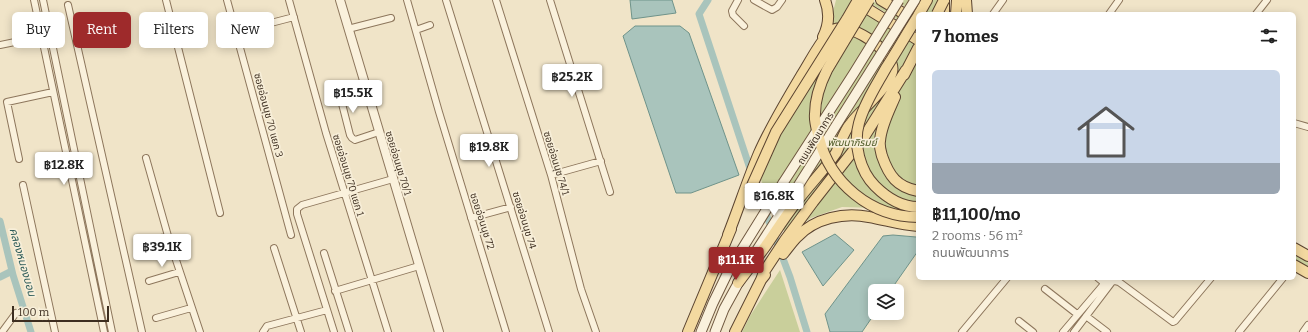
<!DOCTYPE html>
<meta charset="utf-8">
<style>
:root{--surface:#fff;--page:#f6f6f6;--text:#222;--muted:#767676;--accent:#9e2a2b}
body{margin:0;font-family:Bitter,"Noto Sans Thai",serif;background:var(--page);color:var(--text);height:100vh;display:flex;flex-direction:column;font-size:15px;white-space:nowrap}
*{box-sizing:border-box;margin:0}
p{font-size:13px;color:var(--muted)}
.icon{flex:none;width:22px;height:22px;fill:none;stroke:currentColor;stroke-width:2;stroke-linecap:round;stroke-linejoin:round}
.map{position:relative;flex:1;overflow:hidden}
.side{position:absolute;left:916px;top:12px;width:380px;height:268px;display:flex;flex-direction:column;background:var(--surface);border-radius:6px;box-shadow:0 2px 10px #0003}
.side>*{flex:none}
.top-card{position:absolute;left:12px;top:12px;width:380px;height:36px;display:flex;gap:8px}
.fabs{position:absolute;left:868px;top:284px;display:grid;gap:8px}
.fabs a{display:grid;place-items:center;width:36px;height:36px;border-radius:6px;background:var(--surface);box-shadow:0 2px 10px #0003;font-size:20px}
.scale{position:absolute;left:12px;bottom:10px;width:97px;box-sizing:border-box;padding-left:4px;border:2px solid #3d2e20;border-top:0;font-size:11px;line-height:14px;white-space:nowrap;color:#3d2e20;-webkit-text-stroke:3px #f7eed8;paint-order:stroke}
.price{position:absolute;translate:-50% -34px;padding:0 9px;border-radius:4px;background:#fff;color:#222;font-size:13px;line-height:26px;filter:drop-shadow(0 1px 2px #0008)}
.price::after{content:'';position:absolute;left:50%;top:24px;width:12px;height:9px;margin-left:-6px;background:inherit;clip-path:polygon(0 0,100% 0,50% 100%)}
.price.current{background:var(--accent);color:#fff}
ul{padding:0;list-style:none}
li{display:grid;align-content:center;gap:8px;height:212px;padding:0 16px}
li span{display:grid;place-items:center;height:124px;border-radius:6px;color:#555}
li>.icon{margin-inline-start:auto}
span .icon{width:72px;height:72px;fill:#fffc;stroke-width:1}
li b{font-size:17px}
h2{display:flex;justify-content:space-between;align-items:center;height:48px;padding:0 16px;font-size:17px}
.tag{padding:0 14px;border-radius:6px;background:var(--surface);box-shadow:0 2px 10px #0003;font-size:14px;line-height:36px}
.tag.current{background:var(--accent);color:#fff}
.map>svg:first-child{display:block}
.green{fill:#c9cf9b}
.water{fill:#a9c4bc;stroke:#6f938a}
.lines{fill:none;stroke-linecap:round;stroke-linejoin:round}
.canal{stroke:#a9c4bc;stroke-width:7}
.minor-casing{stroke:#8d765c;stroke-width:8}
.tertiary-casing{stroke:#8d765c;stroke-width:10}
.secondary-casing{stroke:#6f573f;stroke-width:11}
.primary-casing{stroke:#5b4430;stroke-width:12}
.minor{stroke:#faf1dc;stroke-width:6}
.tertiary{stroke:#faf1dc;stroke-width:8}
.secondary{stroke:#faf1dc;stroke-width:9}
.primary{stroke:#f3d9a0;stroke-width:10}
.secondary-bridge-casing{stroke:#6f573f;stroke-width:11;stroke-linecap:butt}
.primary-bridge-casing{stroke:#5b4430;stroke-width:12;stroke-linecap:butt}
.secondary-bridge{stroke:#faf1dc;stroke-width:9}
.primary-bridge{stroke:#f3d9a0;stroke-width:10}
.labels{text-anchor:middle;stroke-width:3.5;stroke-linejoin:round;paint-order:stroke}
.street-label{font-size:10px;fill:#3d2e20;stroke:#f7eed8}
.park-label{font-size:10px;font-style:italic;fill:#4d5a26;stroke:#f7eed8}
.water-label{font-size:11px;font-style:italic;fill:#2f5d5a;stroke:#f7eed8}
</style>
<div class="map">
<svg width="1308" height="332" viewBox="0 0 1308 332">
<rect width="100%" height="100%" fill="#f0e4c8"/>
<path class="green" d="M836,0H853L918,39V207L913,209L842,207L811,218L786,235L761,180L766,166L787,121L817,74Z
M865,0H871L918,28V32Z
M895,0H950L944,14L918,15Z
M1294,254L1308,262V267L1294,259Z
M780,270L800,332H742L750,316Z"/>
<path class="water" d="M630,0H672L676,13L632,19Z
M635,26H680L689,33L739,175L691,193H676L623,36Z
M835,234L854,250L823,286L802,252Z
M893,235L916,237L918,239V251L890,291H875V313L862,332H830L825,314L883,236Z"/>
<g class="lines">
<path class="canal" d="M708,0L699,14L758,193L790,277L807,332
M0,221L13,275L31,332
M0,277L12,271"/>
<g class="minor-casing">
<path id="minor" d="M34,0L104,332
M43,0L112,332
M166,0L220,213
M227,0L291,235
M289,0L326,133L388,332
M407,0L439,112L506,332
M446,0L549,332
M496,0L551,175L581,289L596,332
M550,0L610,192
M738,0L732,11L733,15L744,26
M754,0L772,10L777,7L782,0
M68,5L142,332
M993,14L1003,0
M1109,14L1119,0
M1256,14L1267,0
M267,24L294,17
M348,29L391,18
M416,30L430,25
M0,45L44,36
M364,83L339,92L350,135L352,138L355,140L379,132
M1294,123L1308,127
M146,158L168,236L200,332
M19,159L7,102L53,92
M551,175L601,161
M23,185L55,332
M471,218L511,207
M142,243L168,236
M274,248L301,332
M324,253L349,332
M1098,278L1104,283
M149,281L179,272
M1045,289L1077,314
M335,291L419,266
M1086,316L1107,332
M156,318L191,308
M1019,321L1033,332
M2,332L16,313
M263,332L267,326L327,310
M334,332L297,214V209L302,205L393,179
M962,332L1007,278
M1063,332L1109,278
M1074,332L1112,282L1115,281L1119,282L1173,322L1175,321L1211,278
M1239,332L1283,278
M1303,332L1308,325"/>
</g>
<g class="tertiary-casing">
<path id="tertiary" d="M340,0L439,332"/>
</g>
<g class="secondary-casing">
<path id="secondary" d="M753,256L793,194
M701,332L713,303L729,270L783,183
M715,332L724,309L741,278"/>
</g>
<g class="primary-casing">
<path id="primary" d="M881,0L918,22
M944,0V14
M966,0L967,14
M858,3L918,40
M919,14L927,0
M956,14L957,0
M823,37C829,25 830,13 825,0
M904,75L918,48
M895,97C889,111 881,126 880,141C879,146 881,152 882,156C889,176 897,187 918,191
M728,235C739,207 748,179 759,153C771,126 786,101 801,76C810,62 818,45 829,33C844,15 898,53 892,72C887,89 862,109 851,123C843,132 841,143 836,153C825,169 810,184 798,200C786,215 776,231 765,247C756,259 747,271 738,283
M1294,248L1308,256
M783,254C788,248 792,242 797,237C815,218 844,212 869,217C886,220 901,225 918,226
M1294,265L1308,273
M761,280L764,272L785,240L813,202L864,137L906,70
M688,332L731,229
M735,332L761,280L765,275"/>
</g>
<use href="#minor" class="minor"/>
<use href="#tertiary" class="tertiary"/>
<use href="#secondary" class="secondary"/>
<use href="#primary" class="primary"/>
<g class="secondary-bridge-casing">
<path id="secondary-bridge" d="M783,183L854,73L899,0
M793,194L915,0"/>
</g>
<g class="primary-bridge-casing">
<path id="primary-bridge" d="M869,0L827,70C820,84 815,98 815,114C814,121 817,130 819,138C830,183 871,217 918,217
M937,14L944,0
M918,16C907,33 897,51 886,68C876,86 864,104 859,123C853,144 860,171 875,186C887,198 901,207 918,207
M750,190L776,132L847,19L858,0"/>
</g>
<use href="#secondary-bridge" class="secondary-bridge"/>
<use href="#primary-bridge" class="primary-bridge"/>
</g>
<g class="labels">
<g class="street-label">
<text transform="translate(269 115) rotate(75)" y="4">ซอยอ่อนนุช 70 แยก 3</text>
<text transform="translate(815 138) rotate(-58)" y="4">ถนนพัฒนาการ</text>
<text transform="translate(399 163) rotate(73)" y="4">ซอยอ่อนนุช 70/1</text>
<text transform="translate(557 163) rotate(73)" y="4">ซอยอ่อนนุช 74/1</text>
<text transform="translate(349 175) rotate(73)" y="4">ซอยอ่อนนุช 70 แยก 1</text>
<text transform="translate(525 220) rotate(73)" y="4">ซอยอ่อนนุช 74</text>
<text transform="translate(483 221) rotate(72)" y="4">ซอยอ่อนนุช 72</text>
</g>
<g class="park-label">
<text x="852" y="146">พัฒนาภิรมย์</text>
</g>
<g class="water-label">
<text transform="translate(23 262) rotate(74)" y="4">คลองหนองบอน</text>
</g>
</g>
</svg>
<div class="fabs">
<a><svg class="icon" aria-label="layers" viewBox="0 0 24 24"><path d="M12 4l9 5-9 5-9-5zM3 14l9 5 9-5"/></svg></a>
</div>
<div class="scale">100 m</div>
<b class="price" style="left:572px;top:98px">฿25.2K</b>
<b class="price" style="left:353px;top:114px">฿15.5K</b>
<b class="price" style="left:489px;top:168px">฿19.8K</b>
<b class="price" style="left:64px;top:186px">฿12.8K</b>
<b class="price" style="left:774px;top:217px">฿16.8K</b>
<b class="price" style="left:162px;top:268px">฿39.1K</b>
<b class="price current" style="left:736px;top:281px">฿11.1K</b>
<div class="top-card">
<a class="tag">Buy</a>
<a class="tag current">Rent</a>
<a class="tag">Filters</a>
<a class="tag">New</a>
</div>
<section class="side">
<h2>7 homes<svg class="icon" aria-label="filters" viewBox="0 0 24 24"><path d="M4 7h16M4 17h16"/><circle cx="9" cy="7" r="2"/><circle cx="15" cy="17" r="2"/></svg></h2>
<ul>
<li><span style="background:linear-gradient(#c9d6e8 75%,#9aa5b1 0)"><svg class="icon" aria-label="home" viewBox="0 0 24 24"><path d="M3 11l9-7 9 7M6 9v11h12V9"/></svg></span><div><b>฿11,100/mo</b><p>2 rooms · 56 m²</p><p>ถนนพัฒนาการ</p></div></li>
</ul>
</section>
</div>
